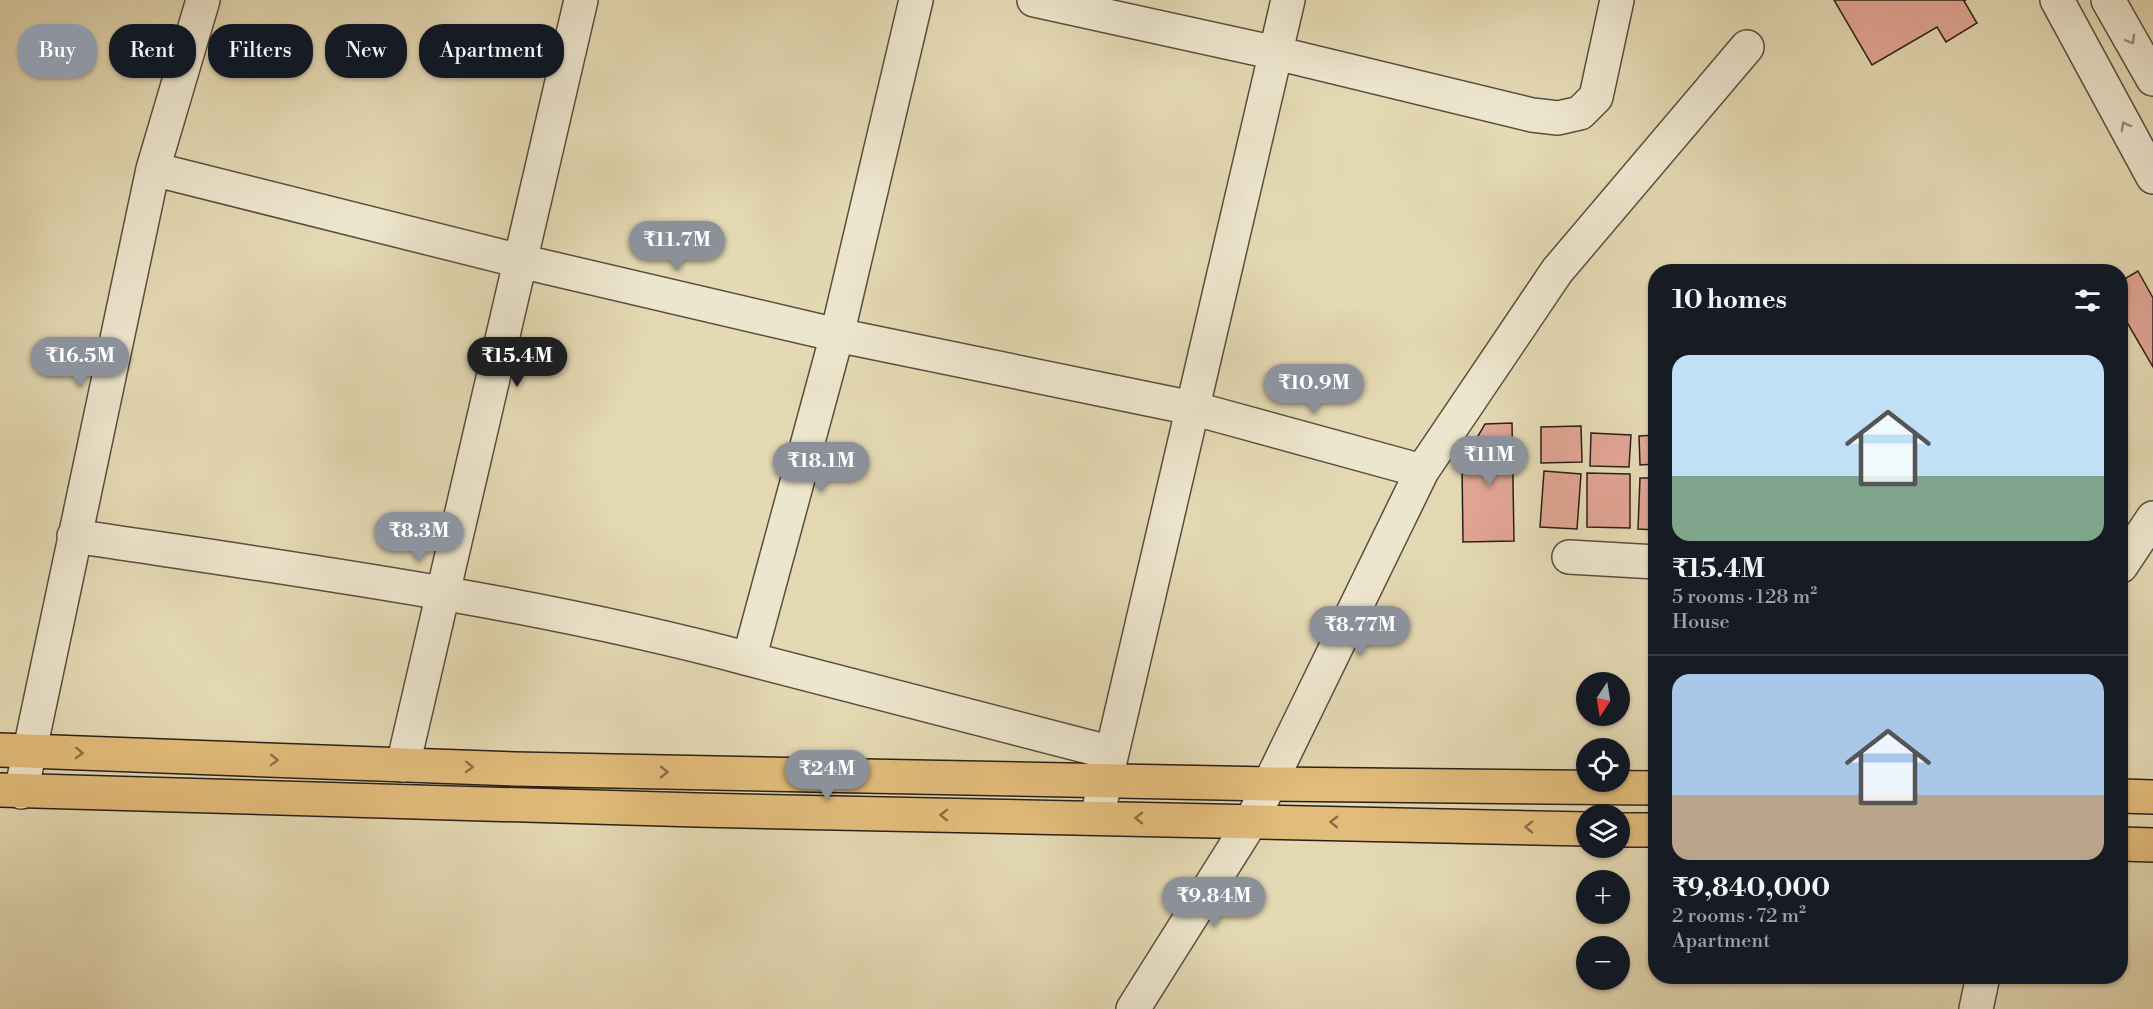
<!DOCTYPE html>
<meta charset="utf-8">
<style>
:root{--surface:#171b24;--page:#20242c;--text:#f1f3f6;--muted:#9ea1a6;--line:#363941;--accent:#8c9099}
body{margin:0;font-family:"Libre Bodoni",serif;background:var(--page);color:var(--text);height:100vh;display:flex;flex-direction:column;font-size:22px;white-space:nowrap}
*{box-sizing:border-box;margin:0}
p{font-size:20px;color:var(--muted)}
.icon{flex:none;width:33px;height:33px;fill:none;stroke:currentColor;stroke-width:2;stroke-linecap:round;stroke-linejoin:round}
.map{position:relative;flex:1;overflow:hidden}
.sheet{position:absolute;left:1648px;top:264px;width:480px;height:720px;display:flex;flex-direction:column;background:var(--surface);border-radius:24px;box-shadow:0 2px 4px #0004}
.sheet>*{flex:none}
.banner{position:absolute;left:18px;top:24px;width:570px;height:54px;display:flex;gap:12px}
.needle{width:39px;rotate:192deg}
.controls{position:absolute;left:1576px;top:672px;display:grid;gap:12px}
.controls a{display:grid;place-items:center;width:54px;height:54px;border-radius:50%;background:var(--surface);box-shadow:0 2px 4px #0004;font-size:30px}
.price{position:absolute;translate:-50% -51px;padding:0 14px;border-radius:21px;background:var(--accent);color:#fff;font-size:20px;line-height:39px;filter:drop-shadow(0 2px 3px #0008)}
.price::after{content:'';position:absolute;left:50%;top:36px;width:18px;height:14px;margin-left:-9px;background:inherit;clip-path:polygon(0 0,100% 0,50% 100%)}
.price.current{background:#222;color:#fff}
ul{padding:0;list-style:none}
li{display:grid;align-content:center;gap:12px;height:318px;padding:0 24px}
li+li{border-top:2px solid var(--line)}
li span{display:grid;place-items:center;height:186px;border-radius:18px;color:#555}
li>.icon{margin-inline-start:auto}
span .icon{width:108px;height:108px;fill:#fffc;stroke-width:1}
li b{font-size:26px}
h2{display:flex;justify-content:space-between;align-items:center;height:72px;padding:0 24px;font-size:26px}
.pill{padding:0 21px;border-radius:24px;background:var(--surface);box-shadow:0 2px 4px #0004;font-size:21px;line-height:54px}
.pill.current{background:var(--accent);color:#fff}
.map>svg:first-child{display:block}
.building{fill:#e1a594;stroke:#2b2019;stroke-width:1.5}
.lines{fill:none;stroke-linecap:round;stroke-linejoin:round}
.minor-casing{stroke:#594e40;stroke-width:36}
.major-casing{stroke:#2b2019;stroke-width:36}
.minor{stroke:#ede6ce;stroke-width:33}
.major{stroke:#e2bc7a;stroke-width:33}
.oneway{stroke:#968d7d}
.oneway2{stroke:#866e4a}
</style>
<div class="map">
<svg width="2153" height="1009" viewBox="0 0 2153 1009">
<rect width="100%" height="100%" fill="#e4d9b3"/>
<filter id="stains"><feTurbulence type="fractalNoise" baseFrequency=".00333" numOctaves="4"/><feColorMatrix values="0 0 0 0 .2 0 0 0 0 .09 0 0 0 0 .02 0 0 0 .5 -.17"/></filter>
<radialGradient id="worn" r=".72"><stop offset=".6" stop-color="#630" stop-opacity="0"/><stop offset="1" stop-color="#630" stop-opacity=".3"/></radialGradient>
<path class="building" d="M1834,0H1966L1964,1L1977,23L1946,42L1937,27L1872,65Z
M2138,271L2153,298V367L2121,312V281Z
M1512,423L1514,541L1463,542L1462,464L1485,424Z
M1581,426L1582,462L1541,463V427Z
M1591,433L1631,435L1629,467L1590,466Z
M1656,435V464L1640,465L1639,436Z
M1544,471L1581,474L1577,529L1540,527Z
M1587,473L1630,474V528L1587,527Z
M1640,478H1656V530L1638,529Z"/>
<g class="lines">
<g class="minor-casing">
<path id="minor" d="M916,0L837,335L749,659L1112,753
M1034,0L1276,53L1532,115L1558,118L1580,113L1596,97L1617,0
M2057,0L2153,177
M2108,0L2153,79
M153,169L520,261L837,335L1192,408L1422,471
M74,536C300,570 528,600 749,659
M1569,557L1656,562
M2121,566L2153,518
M403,765L581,0
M21,792L153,169L203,0
M1097,817L1288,0
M1133,1009L1252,820L1422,471L1557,271L1747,47
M1976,1009L1983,976"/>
</g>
<g class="major-casing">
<path id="major" d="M0,750L514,769L1271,784L1656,788
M0,790L697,810L1587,829
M2121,796L2153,797
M1620,830H1656
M2121,844L2153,845"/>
</g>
<use href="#minor" class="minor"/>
<use href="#major" class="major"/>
</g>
<defs><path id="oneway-chevron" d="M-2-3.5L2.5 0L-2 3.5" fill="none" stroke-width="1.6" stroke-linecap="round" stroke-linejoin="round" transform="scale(1.5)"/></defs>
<g class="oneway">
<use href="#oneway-chevron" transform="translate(2131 40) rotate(60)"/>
<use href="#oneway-chevron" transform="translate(2125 126) rotate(-119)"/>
</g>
<g class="oneway2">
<use href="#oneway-chevron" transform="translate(79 753) rotate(2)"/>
<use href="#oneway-chevron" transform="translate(274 760) rotate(2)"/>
<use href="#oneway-chevron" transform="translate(469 767) rotate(2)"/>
<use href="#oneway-chevron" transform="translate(664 772) rotate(1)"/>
<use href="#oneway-chevron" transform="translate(944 815) rotate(-179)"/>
<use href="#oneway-chevron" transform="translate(1139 818) rotate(-179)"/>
<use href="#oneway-chevron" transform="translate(1334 822) rotate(-179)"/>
<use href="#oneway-chevron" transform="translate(1529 827) rotate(-179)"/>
</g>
<rect width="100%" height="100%" filter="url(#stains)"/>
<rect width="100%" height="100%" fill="url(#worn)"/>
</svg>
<div class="controls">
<a><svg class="needle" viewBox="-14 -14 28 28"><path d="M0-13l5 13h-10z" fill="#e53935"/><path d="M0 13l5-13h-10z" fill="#9ea1a6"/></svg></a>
<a><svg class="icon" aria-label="locate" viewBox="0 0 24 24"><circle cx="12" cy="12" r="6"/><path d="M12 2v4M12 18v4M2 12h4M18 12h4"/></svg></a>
<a><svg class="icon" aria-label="layers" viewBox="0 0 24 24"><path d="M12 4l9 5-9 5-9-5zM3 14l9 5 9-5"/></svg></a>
<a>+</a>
<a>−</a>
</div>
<b class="price" style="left:677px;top:272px">₹11.7M</b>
<b class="price" style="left:80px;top:388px">₹16.5M</b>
<b class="price current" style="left:517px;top:388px">₹15.4M</b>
<b class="price" style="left:1314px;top:415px">₹10.9M</b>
<b class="price" style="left:1489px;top:487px">₹11M</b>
<b class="price" style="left:821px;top:493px">₹18.1M</b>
<b class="price" style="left:419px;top:563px">₹8.3M</b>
<b class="price" style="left:1360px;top:657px">₹8.77M</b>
<b class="price" style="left:827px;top:801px">₹24M</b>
<b class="price" style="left:1214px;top:928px">₹9.84M</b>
<div class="banner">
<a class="pill current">Buy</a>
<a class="pill">Rent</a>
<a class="pill">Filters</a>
<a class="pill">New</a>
<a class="pill">Apartment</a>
</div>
<section class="sheet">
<h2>10 homes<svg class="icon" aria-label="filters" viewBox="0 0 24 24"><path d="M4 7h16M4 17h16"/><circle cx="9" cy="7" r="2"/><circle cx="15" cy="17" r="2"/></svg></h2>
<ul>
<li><span style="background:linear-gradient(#bfe0f5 65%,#7fa58c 0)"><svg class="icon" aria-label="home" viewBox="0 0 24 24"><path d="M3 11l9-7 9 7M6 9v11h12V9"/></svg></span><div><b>₹15.4M</b><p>5 rooms · 128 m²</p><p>House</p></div></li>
<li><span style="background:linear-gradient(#a9c7e8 65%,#b9a48a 0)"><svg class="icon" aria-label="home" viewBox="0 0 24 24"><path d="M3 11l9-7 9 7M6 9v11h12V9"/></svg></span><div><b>₹9,840,000</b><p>2 rooms · 72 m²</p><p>Apartment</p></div></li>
</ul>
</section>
</div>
